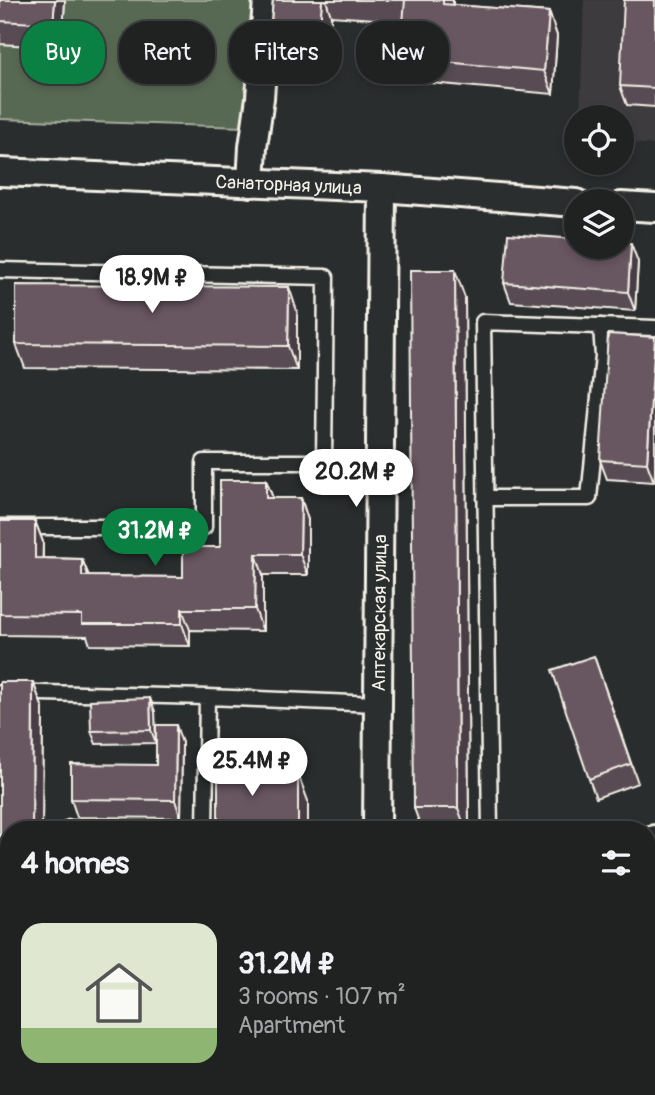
<!DOCTYPE html>
<meta charset="utf-8">
<style>
:root{--surface:#202222;--page:#282a2a;--text:#f1f3f6;--muted:#a2a4a5;--line:#3d3f40;--accent:#0b8043}
body{margin:0;font-family:Pangolin,sans-serif;background:var(--page);color:var(--text);height:100vh;display:flex;flex-direction:column;font-size:26px;white-space:nowrap}
*{box-sizing:border-box;margin:0}
p{font-size:23px;color:var(--muted)}
.icon{flex:none;width:38px;height:38px;fill:none;stroke:currentColor;stroke-width:2;stroke-linecap:round;stroke-linejoin:round}
.map{position:relative;flex:1;overflow:hidden}
.side{position:absolute;left:0px;top:821px;width:656px;height:275px;display:flex;flex-direction:column;background:var(--surface);border-radius:28px 28px 0 0;box-shadow:0 4px 10px #0003,0 0 0 2px var(--line)}
.side>*{flex:none}
.guide{position:absolute;left:21px;top:21px;width:614px;height:63px;display:flex;gap:14px}
.controls{position:absolute;left:564px;top:105px;display:grid;gap:14px}
.controls a{display:grid;place-items:center;width:70px;height:70px;border-radius:50%;background:var(--surface);box-shadow:0 4px 10px #0003,0 0 0 2px var(--line);font-size:35px}
.price{position:absolute;translate:-50% -60px;padding:0 16px;border-radius:24px;background:#fff;color:#222;font-size:23px;line-height:46px;filter:drop-shadow(0 2px 4px #0008)}
.price::after{content:'';position:absolute;left:50%;top:42px;width:21px;height:16px;margin-left:-10px;background:inherit;clip-path:polygon(0 0,100% 0,50% 100%)}
.price.on{background:var(--accent);color:#fff}
ul{padding:0;list-style:none}
li{display:flex;align-items:center;gap:21px;height:175px;padding:0 21px}
li+li{border-top:2px solid var(--line)}
li span{display:grid;place-items:center;flex:none;width:196px;height:140px;border-radius:21px;color:#555}
li>.icon{margin-inline-start:auto}
span .icon{width:84px;height:84px;fill:#fffc;stroke-width:1}
li b{font-size:30px}
h2{display:flex;justify-content:space-between;align-items:center;height:84px;padding:0 21px;font-size:30px}
.pill{padding:0 24px;border-radius:28px;background:var(--surface);box-shadow:0 4px 10px #0003,0 0 0 2px var(--line);font-size:24px;line-height:63px}
.pill.on{background:var(--accent);color:#fff}
.map>svg:first-child{display:block}
.built{fill:#3d3a3d}
.green{fill:#596952;stroke:#a6ad9d;stroke-width:2}
.lines{fill:none;stroke-linecap:round;stroke-linejoin:round}
.lane-casing{stroke:#f4f1e8;stroke-width:19}
.street-casing{stroke:#f4f1e8;stroke-width:32}
.lane{stroke:#2a2d2e;stroke-width:14}
.street{stroke:#2a2d2e;stroke-width:26}
.wall{fill:#594b53;stroke:#f4f1e8;stroke-width:2}
.shaded-wall{fill:#493d44;stroke:#f4f1e8;stroke-width:2}
.building{fill:#685761;stroke:#f4f1e8;stroke-width:2}
.labels{text-anchor:middle;stroke-width:5;stroke-linejoin:round;paint-order:stroke}
.street-label{font-size:19px;fill:#f4f1e8;stroke:#2a2d2e}
</style>
<div class="map">
<svg width="655" height="1095" viewBox="0 0 655 1095">
<rect width="100%" height="100%" fill="#2a2d2e"/>
<filter id="ink" filterUnits="userSpaceOnUse"><feTurbulence type="fractalNoise" baseFrequency=".0143" numOctaves="2"/><feDisplacementMap in="SourceGraphic" scale="14" xChannelSelector="R" yChannelSelector="G"/><feConvolveMatrix kernelMatrix="1 2 1 2 8 2 1 2 1" color-interpolation-filters="sRGB"/></filter>
<g filter="url(#ink)">
<path class="built" d="M584,0H655V145L621,142V117H580Z"/>
<path class="green" d="M0,0H252L243,127L0,119Z
M43,1087H437L442,1095H17Z"/>
<g class="lines">
<g class="lane-casing">
<path id="lane" d="M0,270L326,277L324,462H204V527H0
M324,462L381,463
M485,498H589L603,356L601,326
M0,692L207,697L377,704
M69,828L159,830
M205,830L207,697
M490,830L483,322L655,328"/>
</g>
<g class="street-casing">
<g id="street">
<path id="s1" d="M0,172L382,188L576,203"/>
<path d="M251,183L253,147L260,98L267,0"/>
<path d="M621,206L655,208"/>
<path id="s2" d="M377,830L382,188"/>
<path d="M648,841L655,839"/>
<path d="M0,1067L9,1064"/>
<path d="M472,1087L477,1095"/>
</g>
</g>
<use href="#lane" class="lane"/>
<use href="#street" class="street"/>
</g>
<path class="wall" d="M0,0H65L62,48L0,44Z
M273,0H453V5L549,12L557,36L553,94L408,81L400,58L403,21L331,16L327,74L278,70L269,47Z
M655,0V107L627,105L620,86Z
M638,262L635,311L511,302L504,283Z
M465,298L469,830H422L414,808Z
M297,311V370L25,368L16,344Z
M655,337L654,482L607,479L600,460Z
M266,480L273,498H301L308,520V575H263V631L190,630V646L90,645L87,636L0,635V521H35L43,542V558L82,559L89,576L183,577L220,547Z
M594,656L638,783L596,798L589,779Z
M0,682H33L43,709L42,830H9V917H0Z
M150,698L155,712L156,743L96,744L91,731Z
M182,743L181,818L77,817L71,799L156,765Z
M528,1087H603L606,1095H533Z"/>
<path class="shaded-wall" d="M55,0H65L62,48L53,24Z
M322,0H326L331,16L327,74L318,51Z
M443,0H453L451,27L443,4Z
M549,12L557,36L553,94L544,71Z
M631,243L638,262L635,311L628,292Z
M455,270L465,298L469,830H466L458,808Z
M289,287L297,311V370L288,346Z
M655,342V473L654,482L647,463Z
M266,480L274,501L266,498Z
M301,498L308,520V575L300,554Z
M35,521L43,542L42,580L35,558Z
M256,554L263,575V631L255,609Z
M82,559L90,580L82,576Z
M182,609L190,630V646L182,624Z
M33,682L43,709L42,830H32Z
M150,698L155,712L156,743L151,730Z
M176,725L182,743L181,818L175,800Z
M263,756L274,783L264,773Z
M298,774L308,801V830H298Z
M567,1087H603L606,1095H554Z"/>
<path class="building" d="M0,0H55L53,24L0,21Z
M273,0H322L318,51L269,47Z
M405,0H443V4L549,12L544,71L400,58Z
M624,0H655V88L620,86Z
M508,234L576,239V247H621V243H631L628,292L504,283Z
M410,270H455L458,808H414Z
M16,285L289,287L288,346L16,344Z
M608,334L655,337L647,463L600,460Z
M220,480H266V498H301L300,554H256L255,609H182V624H82V615L0,614V521H35V558L82,559V576L183,577V547H220Z
M594,656L631,764L589,779L552,670Z
M0,682H33L32,830H9V890H0Z
M150,698L151,730L91,731L90,700Z
M156,725H176L175,800L71,799V764L156,765Z
M218,755L263,756L264,773L298,774V830H180V822H218Z
M539,1087H567L554,1095H544Z"/>
</g>
<g class="labels">
<g class="street-label">
<text dy="7" stroke="none"><textPath href="#s1" startOffset="289">Санаторная улица</textPath></text>
<text dy="7" stroke="none"><textPath href="#s2" startOffset="217">Аптекарская улица</textPath></text>
</g>
</g>
</svg>
<div class="controls">
<a><svg class="icon" aria-label="locate" viewBox="0 0 24 24"><circle cx="12" cy="12" r="6"/><path d="M12 2v4M12 18v4M2 12h4M18 12h4"/></svg></a>
<a><svg class="icon" aria-label="layers" viewBox="0 0 24 24"><path d="M12 4l9 5-9 5-9-5zM3 14l9 5 9-5"/></svg></a>
</div>
<b class="price" style="left:152px;top:315px">18.9M ₽</b>
<b class="price" style="left:356px;top:509px">20.2M ₽</b>
<b class="price on" style="left:155px;top:568px">31.2M ₽</b>
<b class="price" style="left:252px;top:798px">25.4M ₽</b>
<div class="guide">
<a class="pill on">Buy</a>
<a class="pill">Rent</a>
<a class="pill">Filters</a>
<a class="pill">New</a>
</div>
<section class="side">
<h2>4 homes<svg class="icon" aria-label="filters" viewBox="0 0 24 24"><path d="M4 7h16M4 17h16"/><circle cx="9" cy="7" r="2"/><circle cx="15" cy="17" r="2"/></svg></h2>
<ul>
<li><span style="background:linear-gradient(#dfe7d0 75%,#8fb573 0)"><svg class="icon" aria-label="home" viewBox="0 0 24 24"><path d="M3 11l9-7 9 7M6 9v11h12V9"/></svg></span><div><b>31.2M ₽</b><p>3 rooms · 107 m²</p><p>Apartment</p></div></li>
</ul>
</section>
</div>
